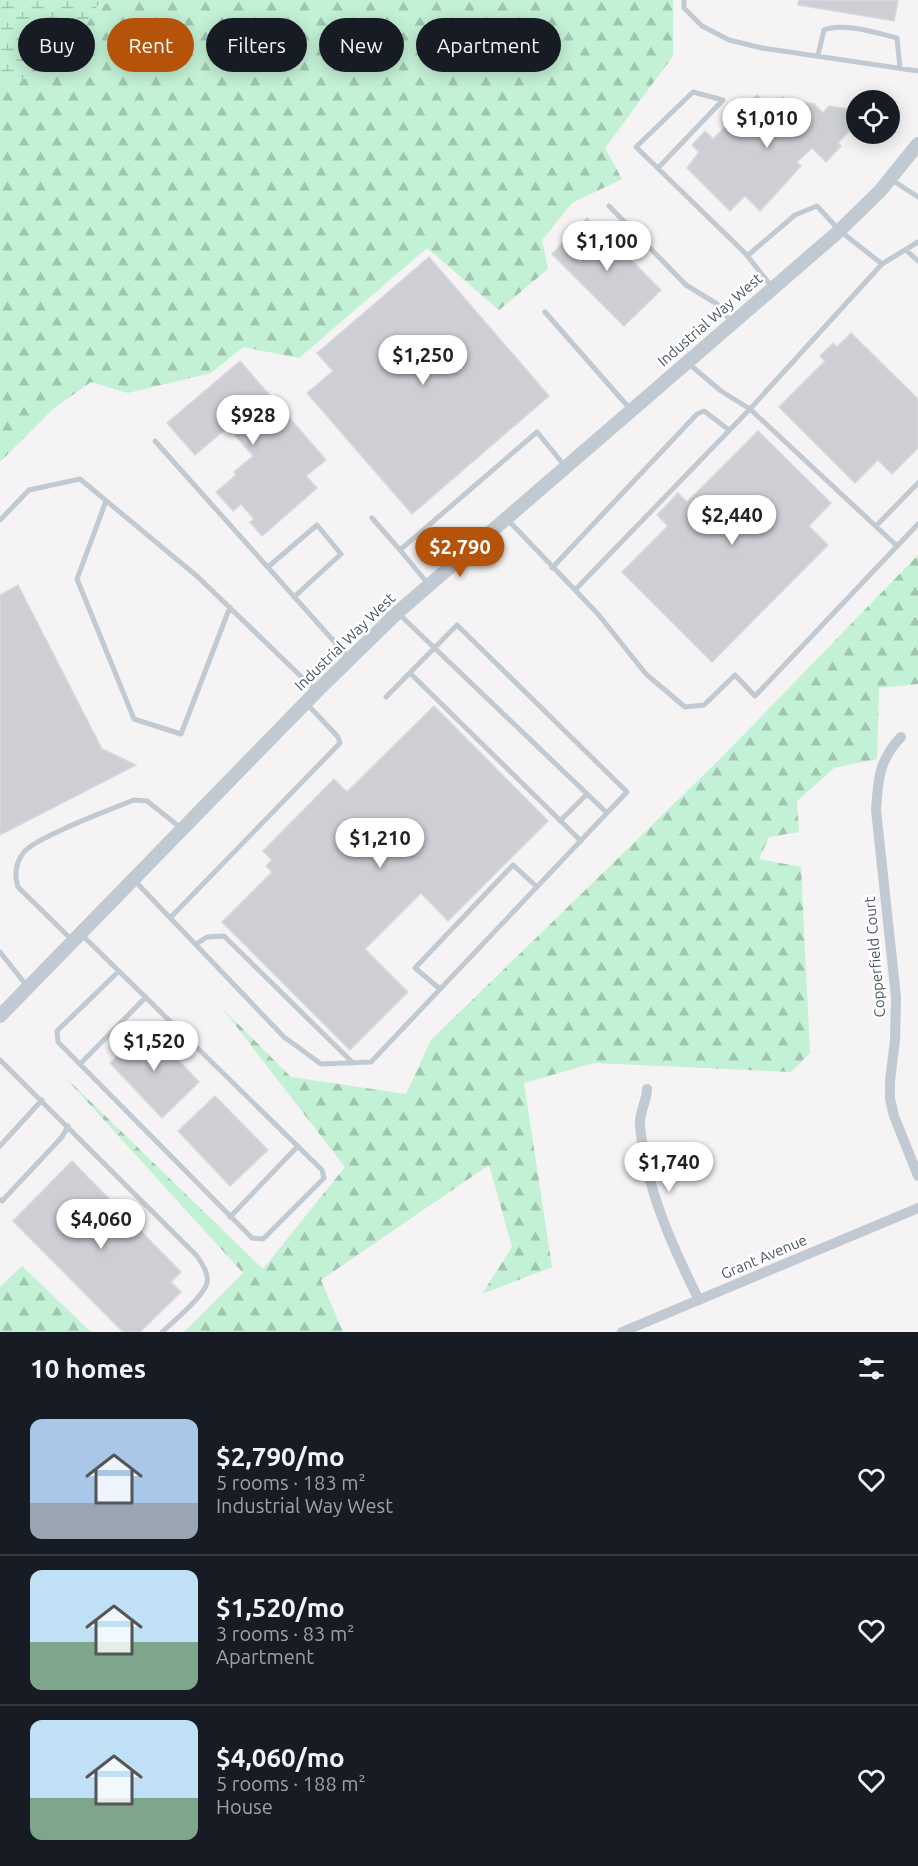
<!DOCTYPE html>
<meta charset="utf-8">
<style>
:root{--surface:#171b24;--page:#20242c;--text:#f1f3f6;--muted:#9ea1a6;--line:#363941;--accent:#b45309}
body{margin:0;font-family:Ubuntu,sans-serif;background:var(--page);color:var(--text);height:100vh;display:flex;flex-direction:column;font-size:22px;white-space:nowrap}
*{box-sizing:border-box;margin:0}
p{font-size:20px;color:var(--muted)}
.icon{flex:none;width:33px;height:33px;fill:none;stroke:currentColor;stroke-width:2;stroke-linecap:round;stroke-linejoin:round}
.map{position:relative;height:1332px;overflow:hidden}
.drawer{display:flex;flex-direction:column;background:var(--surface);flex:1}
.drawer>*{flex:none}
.hud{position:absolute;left:18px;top:18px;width:600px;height:54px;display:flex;gap:12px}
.controls{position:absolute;left:846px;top:90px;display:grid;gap:12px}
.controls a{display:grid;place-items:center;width:54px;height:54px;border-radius:50%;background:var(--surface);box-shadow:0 3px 15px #0003;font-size:30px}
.price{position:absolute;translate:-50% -51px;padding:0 14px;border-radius:21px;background:#fff;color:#222;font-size:20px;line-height:39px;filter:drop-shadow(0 2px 3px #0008)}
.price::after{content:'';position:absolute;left:50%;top:36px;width:18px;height:14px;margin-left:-9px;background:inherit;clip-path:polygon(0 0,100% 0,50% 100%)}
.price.current{background:var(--accent);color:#fff}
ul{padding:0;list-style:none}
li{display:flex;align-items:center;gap:18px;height:150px;padding:0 30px}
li+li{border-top:2px solid var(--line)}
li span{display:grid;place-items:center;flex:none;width:168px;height:120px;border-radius:12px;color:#555}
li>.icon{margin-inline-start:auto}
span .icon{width:72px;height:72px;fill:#fffc;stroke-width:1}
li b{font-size:26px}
h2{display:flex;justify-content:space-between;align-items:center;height:72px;padding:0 30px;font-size:26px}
.chip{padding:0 21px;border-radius:27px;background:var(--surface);box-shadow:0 3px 15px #0003;font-size:21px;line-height:54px}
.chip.current{background:var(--accent);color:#fff}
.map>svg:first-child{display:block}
.forest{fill:url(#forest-firs)}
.wetland{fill:url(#wetland-marsh)}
.building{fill:#cdcfd5;stroke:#d7d9de;stroke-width:1.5}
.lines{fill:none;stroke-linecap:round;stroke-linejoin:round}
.service{stroke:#c1cad2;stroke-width:5}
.minor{stroke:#c1cad2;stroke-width:10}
.tertiary{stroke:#c1cad2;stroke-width:14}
.labels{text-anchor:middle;stroke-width:5;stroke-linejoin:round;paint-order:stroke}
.street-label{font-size:15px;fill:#4a5661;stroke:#fff}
</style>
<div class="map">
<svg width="918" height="1332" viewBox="0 0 918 1332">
<defs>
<pattern id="forest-firs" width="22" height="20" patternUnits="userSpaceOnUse" patternTransform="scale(1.5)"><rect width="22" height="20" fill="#c3f1d5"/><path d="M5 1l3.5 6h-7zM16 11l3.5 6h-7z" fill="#a0c6b0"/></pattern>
<pattern id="wetland-marsh" width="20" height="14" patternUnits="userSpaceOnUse" patternTransform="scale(1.5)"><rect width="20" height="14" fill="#c3f1d5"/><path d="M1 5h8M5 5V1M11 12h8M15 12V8" fill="none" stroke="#a0c6b0"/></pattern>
</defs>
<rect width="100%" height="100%" fill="#f5f3f3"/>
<path class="forest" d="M118,0H673V56L605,148L622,179L572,203L542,240L548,269L499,310L427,248L299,358L243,347L211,373L128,393L91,382L53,409L0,462V82L60,73L97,6Z
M918,555V684L879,688L877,759L834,768L797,801L799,832L769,837L759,859L801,867L810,1053L791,1072L594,1063L524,1083L552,1267L482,1294L512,1247L489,1165L321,1280L343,1332H184L243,1273L63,1075L263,1269L345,1167L223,1009L291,1077L406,1094L431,1040L720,759Z
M22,1266L91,1332H0V1287Z"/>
<path class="wetland" d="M0,0H118L97,6L60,73L0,82Z"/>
<path class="building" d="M799,0H898L894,21L798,5Z
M757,95L771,109L783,97L785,99L814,104L823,113L829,106L856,110V124L838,143L841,146L826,162L812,148L797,162L801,166L760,211L745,196L730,211L687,168L699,152L692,145L705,131L713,139Z
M587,218L605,236L609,233L627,251L624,253L661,290L624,326L552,254Z
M429,257L549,396L412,514L307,393L333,371L317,353Z
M851,333L918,399V448L892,474L878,460L855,483L779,407L825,361L820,356L833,343L837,347Z
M240,361L326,460L306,476L317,488L262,536L250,522L254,519L241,504L233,511L216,492L236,475L234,472L253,456L228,427L195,455L167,423Z
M758,431L831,503L809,526L828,545L712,662L622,572L668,526L657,515L678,493L687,502Z
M18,585L102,749L136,765L0,835V595Z
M434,706L548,821L448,921L421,893L365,949L408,992L350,1050L222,922L272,872L266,866L272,860L263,851L334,779L347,792Z
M147,1027L199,1082L162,1118L110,1063Z
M215,1096L268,1150L230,1186L178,1131Z
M72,1161L181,1272L171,1282L181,1292L140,1332H123L13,1221Z"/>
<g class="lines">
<path class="service" d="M684,0V8L702,26L729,40L762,48L918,71
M818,55L824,30C842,22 877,33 897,38L900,68
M658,168L723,100L693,92L636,147L745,253L772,287
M892,180L918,197
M609,206L686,285L717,304L731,322
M906,250L918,261
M747,256L795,215L817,206L840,231L882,264L918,242
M545,312L631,410
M689,364L721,391L750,409L897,546
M155,441L348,657
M106,501L77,579L134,719L181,734L230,607
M372,518L400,550
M507,519L598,614L646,674L685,707L704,705L735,675L755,696L918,524
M0,520L29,490L80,479L198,577L315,690
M876,526L918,483
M268,567L317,525L341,554L294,597
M552,568L697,414L704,411L729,430
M429,585L400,550L537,432L564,465
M575,590L750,409L882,264
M410,673L581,841
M386,697L457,625L627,792L607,813
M560,821L587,794
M133,879L284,1037L321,1064L371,1062L607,813L399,614
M170,918L340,743L338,737L307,704
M82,935L322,1170L324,1178L263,1239L252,1238L58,1042L57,1031L119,971
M73,941L18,887C14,874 15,863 24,852C36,837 112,809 134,800L147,801L181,828
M196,944L207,937L224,936L353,1063
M0,952L27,986
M440,989L415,968L513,865L537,887
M0,1060L197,1256C202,1264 209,1273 207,1283C204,1296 173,1322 162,1332
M80,1064L146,997
M0,1146L42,1100
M0,1200L2,1201L62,1137L68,1126
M230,1217L298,1146"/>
<path class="minor" d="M901,737C879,760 878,779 876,810L896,997L895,1040L890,1081V1099L894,1116L918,1176
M647,1089C647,1101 639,1112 640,1125C645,1186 672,1246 699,1300
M622,1332L918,1208"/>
<path class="tertiary" d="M0,1016L317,691L398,612L838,232L880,191L918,144"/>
</g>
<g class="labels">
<g class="street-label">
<text transform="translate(710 320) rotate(-41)" y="5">Industrial Way West</text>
<text transform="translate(345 642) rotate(-44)" y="5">Industrial Way West</text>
<text transform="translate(875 957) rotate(-95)" y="5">Copperfield Court</text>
<text transform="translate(764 1257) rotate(-23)" y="5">Grant Avenue</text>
</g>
</g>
</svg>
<div class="controls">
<a><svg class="icon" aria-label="locate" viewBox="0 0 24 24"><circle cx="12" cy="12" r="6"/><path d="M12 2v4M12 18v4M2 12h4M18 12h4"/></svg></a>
</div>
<b class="price" style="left:767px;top:149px">$1,010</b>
<b class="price" style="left:607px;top:272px">$1,100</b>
<b class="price" style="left:423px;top:386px">$1,250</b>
<b class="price" style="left:253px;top:446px">$928</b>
<b class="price" style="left:732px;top:546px">$2,440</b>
<b class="price current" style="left:460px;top:578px">$2,790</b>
<b class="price" style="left:380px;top:869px">$1,210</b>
<b class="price" style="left:154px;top:1072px">$1,520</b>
<b class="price" style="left:669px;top:1193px">$1,740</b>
<b class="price" style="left:101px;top:1250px">$4,060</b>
<div class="hud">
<a class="chip">Buy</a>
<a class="chip current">Rent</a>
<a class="chip">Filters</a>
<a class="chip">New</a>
<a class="chip">Apartment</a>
</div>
</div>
<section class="drawer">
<h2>10 homes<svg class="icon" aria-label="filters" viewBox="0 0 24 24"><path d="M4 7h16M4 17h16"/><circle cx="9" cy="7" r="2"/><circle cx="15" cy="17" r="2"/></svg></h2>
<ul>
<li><span style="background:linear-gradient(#a9c7e8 70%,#9aa5b1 0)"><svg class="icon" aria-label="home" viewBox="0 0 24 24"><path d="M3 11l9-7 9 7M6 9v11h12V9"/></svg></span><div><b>$2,790/mo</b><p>5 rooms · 183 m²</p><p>Industrial Way West</p></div><svg class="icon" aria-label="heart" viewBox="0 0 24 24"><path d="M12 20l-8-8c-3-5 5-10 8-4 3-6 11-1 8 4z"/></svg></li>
<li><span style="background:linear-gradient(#bfe0f5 60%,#7fa58c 0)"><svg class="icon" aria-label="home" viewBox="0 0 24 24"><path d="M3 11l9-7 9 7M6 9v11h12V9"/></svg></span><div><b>$1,520/mo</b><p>3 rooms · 83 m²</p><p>Apartment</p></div><svg class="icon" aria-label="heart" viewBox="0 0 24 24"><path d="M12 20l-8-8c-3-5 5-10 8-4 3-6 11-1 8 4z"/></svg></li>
<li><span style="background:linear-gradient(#bfe0f5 65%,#7fa58c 0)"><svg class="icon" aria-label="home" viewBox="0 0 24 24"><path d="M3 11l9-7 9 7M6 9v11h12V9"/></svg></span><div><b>$4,060/mo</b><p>5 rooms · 188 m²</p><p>House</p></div><svg class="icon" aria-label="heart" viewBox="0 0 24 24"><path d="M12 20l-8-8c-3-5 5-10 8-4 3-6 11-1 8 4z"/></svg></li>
</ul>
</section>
